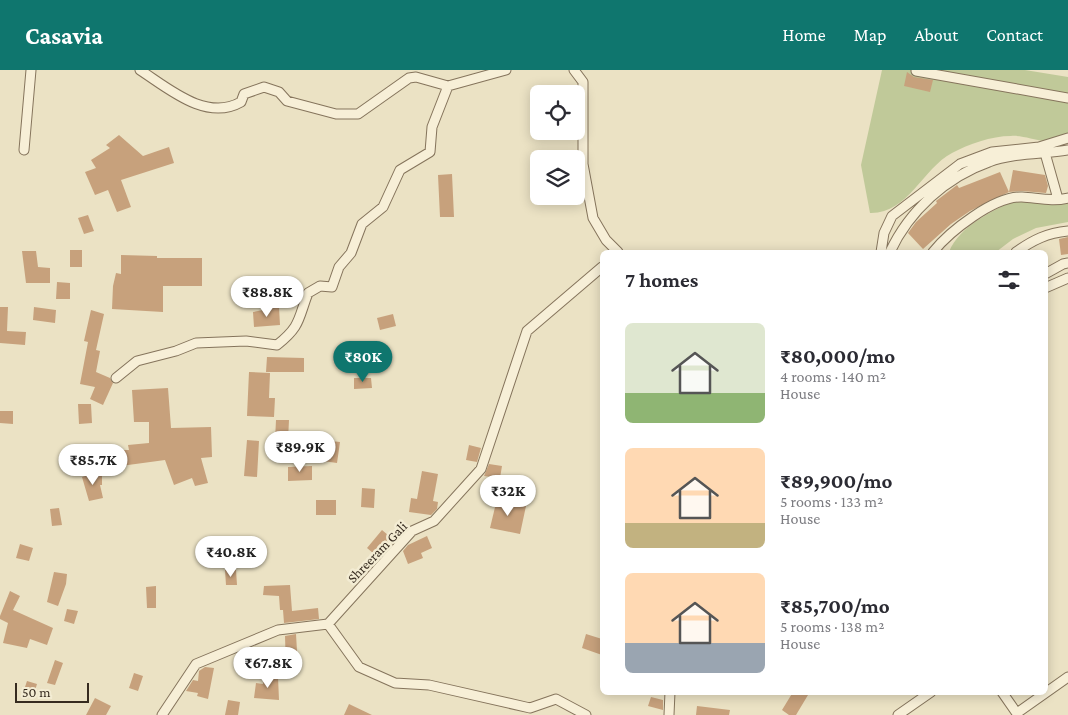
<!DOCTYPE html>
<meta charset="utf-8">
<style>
:root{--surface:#fff;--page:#f7f7f7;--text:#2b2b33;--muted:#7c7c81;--accent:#0f766e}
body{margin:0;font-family:"Crimson Pro",serif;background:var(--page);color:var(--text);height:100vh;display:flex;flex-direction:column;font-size:19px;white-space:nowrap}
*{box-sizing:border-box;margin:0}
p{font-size:16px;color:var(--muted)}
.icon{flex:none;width:28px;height:28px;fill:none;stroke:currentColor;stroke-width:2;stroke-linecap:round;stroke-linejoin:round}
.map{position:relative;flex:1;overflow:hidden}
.side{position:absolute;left:600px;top:180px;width:448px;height:445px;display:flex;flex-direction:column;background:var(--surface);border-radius:8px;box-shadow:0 2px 12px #0003}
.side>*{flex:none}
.fabs{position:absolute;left:530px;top:15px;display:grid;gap:10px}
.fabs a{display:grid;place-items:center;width:55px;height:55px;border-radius:8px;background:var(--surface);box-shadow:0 2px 12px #0003;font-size:25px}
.scale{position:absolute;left:15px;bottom:12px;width:74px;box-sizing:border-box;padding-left:5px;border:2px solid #362b1f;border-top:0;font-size:14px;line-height:18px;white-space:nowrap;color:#362b1f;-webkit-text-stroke:4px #f3ecd3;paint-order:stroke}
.price{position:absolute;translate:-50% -42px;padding:0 11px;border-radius:18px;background:#fff;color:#222;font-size:16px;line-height:32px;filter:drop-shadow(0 1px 2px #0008)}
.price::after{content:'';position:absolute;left:50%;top:30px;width:15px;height:11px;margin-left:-8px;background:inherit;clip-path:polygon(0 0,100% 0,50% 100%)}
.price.active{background:var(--accent);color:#fff}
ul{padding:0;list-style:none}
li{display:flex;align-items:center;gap:15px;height:125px;padding:0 25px}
li span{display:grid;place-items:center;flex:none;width:140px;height:100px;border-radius:8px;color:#555}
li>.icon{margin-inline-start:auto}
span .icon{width:60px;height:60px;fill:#fffc;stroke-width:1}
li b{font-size:21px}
h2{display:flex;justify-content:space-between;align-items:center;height:60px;padding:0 25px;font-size:21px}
header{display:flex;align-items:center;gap:30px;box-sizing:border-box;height:70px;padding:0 25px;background:var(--accent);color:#fff}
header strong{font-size:24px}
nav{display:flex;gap:28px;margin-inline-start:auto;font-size:18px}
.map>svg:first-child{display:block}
.green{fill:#c0c999}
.building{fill:#c7a17c}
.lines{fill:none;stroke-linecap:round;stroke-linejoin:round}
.street-casing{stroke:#85745c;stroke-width:11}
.street{stroke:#f7efd7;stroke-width:9}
.labels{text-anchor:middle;stroke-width:5;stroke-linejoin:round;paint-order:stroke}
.street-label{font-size:14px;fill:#362b1f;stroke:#f3ecd3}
</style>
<header>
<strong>Casavia</strong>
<nav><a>Home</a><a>Map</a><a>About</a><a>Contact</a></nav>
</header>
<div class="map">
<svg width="1068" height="645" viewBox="0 0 1068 645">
<rect width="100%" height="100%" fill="#ebe2c4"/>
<path class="green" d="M882,0H1025L1068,7V66C1061,68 1053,71 1045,71C1034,70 1022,65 1011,66C991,66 969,74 952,83C922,99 908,144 870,143L861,95Z
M1016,129L1048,134L1068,132V152L1036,158L1013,169L996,182H949C960,155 992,142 1016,129Z"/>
<path class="building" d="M907,2L914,7L933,10L930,22L904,16Z
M119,65L143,86L169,77L174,93L121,110L131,137L117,142L108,120L95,125L85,102L96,98L91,90L110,78L106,75Z
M1013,100L1045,105L1048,116L1046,123L1022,121L1009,122Z
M1000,102L1009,122L970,141L951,154L923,179L908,163L916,152L937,133L936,131L957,115L959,118Z
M452,104L454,147H440L438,105Z
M88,145L94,161L84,164L78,148Z
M1068,167V184L1061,185L1059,169Z
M70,180H82V197H70Z
M22,181H36L38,197L50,198V213H26Z
M121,185L157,186V188H202V216H163V242L112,239L113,216L116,203L121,204Z
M57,212L70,213V229H56Z
M0,237H8L7,261L26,262L25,275L0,273Z
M34,237L56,240L55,253L33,250Z
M279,237L280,255L254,257L253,242Z
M91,240L104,244L96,280L100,281L96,302L110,308L113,313L103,335L90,329L95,317L80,314L88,272L84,271Z
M393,244L396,256L380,260L377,248Z
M267,287L304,288V302H266Z
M249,302L270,303L269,328H275L274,347L247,346Z
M354,308H371L372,318L354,319Z
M168,318L171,358L211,357L212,387L201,388L208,413L195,416L192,408L174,415L165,390L106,398V380H129L128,375L149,373V352H134L132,320Z
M78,334H91L92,353L79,354Z
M0,341H13V354L0,353Z
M276,350H289L288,370H275Z
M313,369L340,372L337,393L309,389Z
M247,370L259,371L257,407L244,406Z
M469,375L481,378L477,392L466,390Z
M489,394L502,396L500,408L484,406Z
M312,396V410L288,411V397Z
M422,401L438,404L433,431L438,432L437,439L431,445L409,442L411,428L417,429Z
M92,404L102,405V415H100L103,428L89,431L82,407Z
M362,418L375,419L374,438L361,437Z
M497,429L526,436L520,464L490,458Z
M316,430H336V445H316Z
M59,438L62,455L52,456L50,439Z
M382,460L395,471L379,488L367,478Z
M427,466L432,478L421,483L423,488L408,494L403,481L408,475Z
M20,474L33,478L29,491L16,488Z
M225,500H236L237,515H226Z
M54,502L67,504L66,514L58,536L47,532Z
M290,515L292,541L318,538L319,549L284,553L283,540H280L279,526L263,525L264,516Z
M156,516V538H147L146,517Z
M10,521L20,526L13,540L53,558L47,575L30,569L27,578L3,573L8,553L0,549V546Z
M67,539L78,541L74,554L64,551Z
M296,564L298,598L286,599L285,566Z
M586,564L602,569V585L582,578Z
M55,590L63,593L55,615L47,613Z
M205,597L214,598L208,629L197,626L198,623L186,621L193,610L198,611L199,601Z
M134,603L143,606L138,621L129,618Z
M278,607L279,630L254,628L256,613L263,614L264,608Z
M27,611L37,614L33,627L23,623Z
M793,622H804L808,625L796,645H789L782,640Z
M651,627L663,630V640L648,636Z
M95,628L111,636L106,645H86Z
M228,630L240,632L238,645H225Z
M349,634L372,645H344Z
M697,636L730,640L729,645H696Z"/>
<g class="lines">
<g class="street-casing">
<path id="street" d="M140,0C168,18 206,52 241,32L244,24L264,17L279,22L287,31L336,44H358L409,8L416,7L448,16
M574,0L583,12V94L593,148L606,170L618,182
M916,1L1068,28
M24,80L31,0
M1045,83L1058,129
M881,182L884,163L892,146L960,94L992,82L1039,77L1068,68
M890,182C909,141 946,107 989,92C1012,83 1044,84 1068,80
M933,182C949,162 994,126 1022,127C1038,128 1053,132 1068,128
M1016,182C1033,170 1047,163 1068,161
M1045,204L1063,194L1068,193
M1045,218L1068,208
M116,308L137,291L176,281L196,273L246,271L277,275C301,256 298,249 308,223L320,216L332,217L339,197L351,183L362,154L383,137L400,100L430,82L432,57L448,16L506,0
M328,554L359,597L395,613L429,615L530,638L556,629L586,645
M1002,622L1018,645
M1017,643L1068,607
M162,645L196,594L278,560L328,554L412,461L434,451L481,399L527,261L602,197
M669,645L670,622
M898,645L931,622"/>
</g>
<use href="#street" class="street"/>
</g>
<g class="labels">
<g class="street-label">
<text transform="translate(377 482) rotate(-46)" y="5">Shreeram Gali</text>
</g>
</g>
</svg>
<div class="fabs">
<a><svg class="icon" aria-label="locate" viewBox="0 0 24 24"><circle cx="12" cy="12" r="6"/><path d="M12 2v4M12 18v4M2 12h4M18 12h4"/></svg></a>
<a><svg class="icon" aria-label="layers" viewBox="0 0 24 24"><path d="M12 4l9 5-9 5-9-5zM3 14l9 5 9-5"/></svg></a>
</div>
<div class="scale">50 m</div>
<b class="price" style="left:267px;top:248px">₹88.8K</b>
<b class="price active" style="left:363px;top:313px">₹80K</b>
<b class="price" style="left:300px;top:403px">₹89.9K</b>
<b class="price" style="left:93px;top:416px">₹85.7K</b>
<b class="price" style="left:508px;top:447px">₹32K</b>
<b class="price" style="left:231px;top:508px">₹40.8K</b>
<b class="price" style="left:268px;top:619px">₹67.8K</b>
<section class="side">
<h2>7 homes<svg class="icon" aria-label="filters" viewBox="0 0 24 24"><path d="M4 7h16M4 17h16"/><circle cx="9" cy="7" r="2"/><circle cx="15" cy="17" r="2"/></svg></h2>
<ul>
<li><span style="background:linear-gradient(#dfe7d0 70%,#8fb573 0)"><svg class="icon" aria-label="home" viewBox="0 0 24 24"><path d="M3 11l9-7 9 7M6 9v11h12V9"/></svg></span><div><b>₹80,000/mo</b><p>4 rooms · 140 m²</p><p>House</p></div></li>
<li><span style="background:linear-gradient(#ffd9b3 75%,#c2b280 0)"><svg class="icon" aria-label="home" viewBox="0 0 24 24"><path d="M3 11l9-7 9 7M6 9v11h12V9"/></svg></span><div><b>₹89,900/mo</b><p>5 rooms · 133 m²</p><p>House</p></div></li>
<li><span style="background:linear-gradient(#ffd9b3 70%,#9aa5b1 0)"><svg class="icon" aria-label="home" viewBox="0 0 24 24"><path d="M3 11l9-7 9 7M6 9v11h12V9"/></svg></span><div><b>₹85,700/mo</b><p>5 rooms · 138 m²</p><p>House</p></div></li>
</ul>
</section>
</div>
